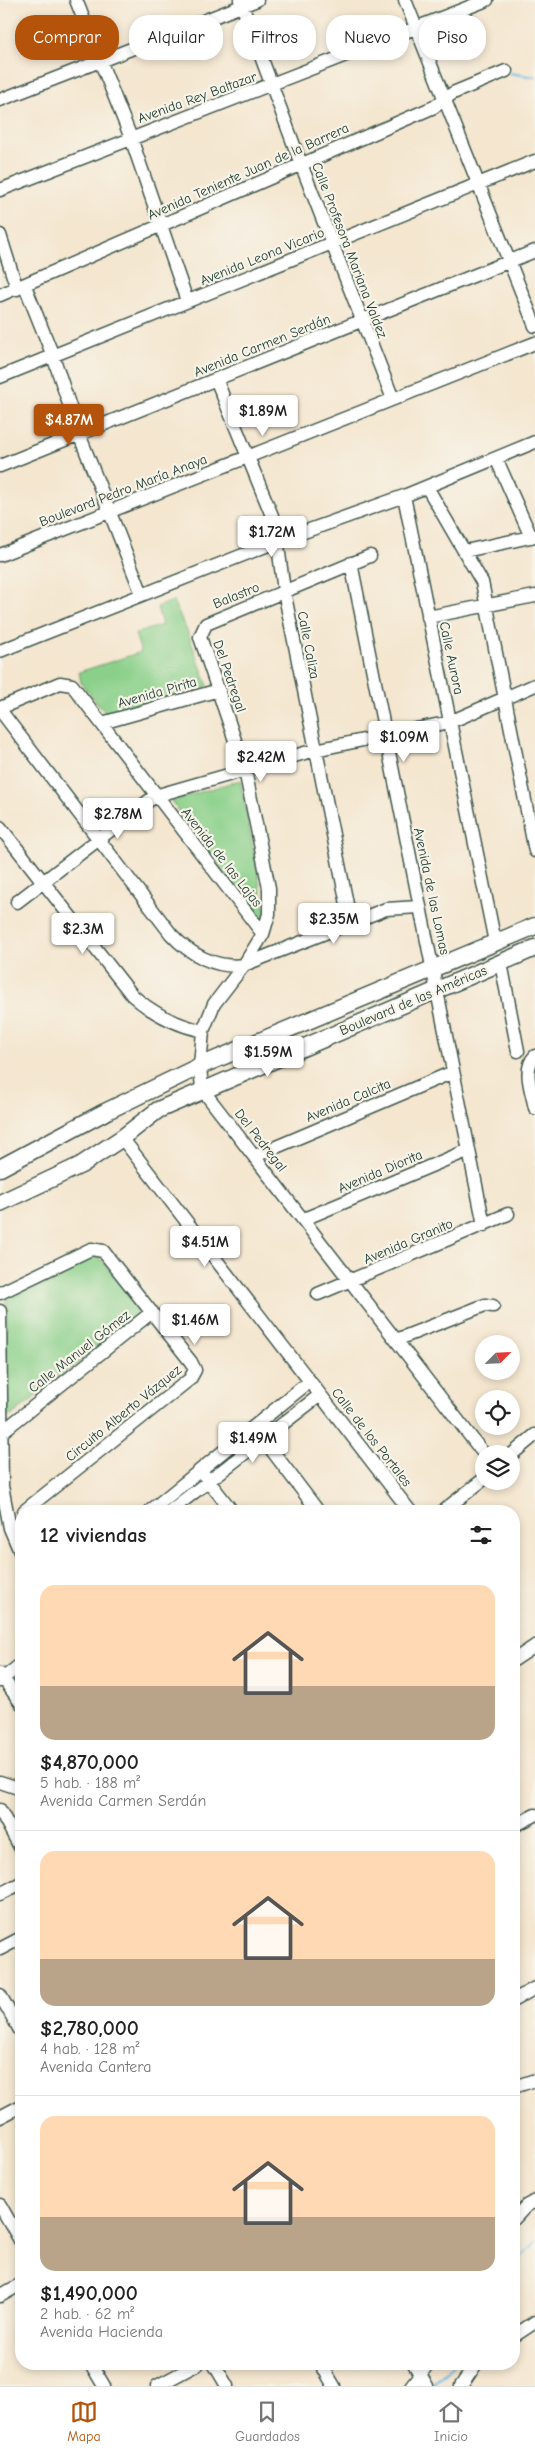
<!DOCTYPE html>
<html lang="es">
<meta charset="utf-8">
<style>
:root{--surface:#fff;--page:#f6f6f6;--text:#222;--muted:#767676;--line:#e0e0e0;--accent:#b45309}
body{margin:0;font-family:"Comic Neue",sans-serif;background:var(--page);color:var(--text);height:100vh;display:flex;flex-direction:column;font-size:19px;white-space:nowrap}
*{box-sizing:border-box;margin:0}
p{font-size:16px;color:var(--muted)}
.icon{flex:none;width:28px;height:28px;fill:none;stroke:currentColor;stroke-width:2;stroke-linecap:round;stroke-linejoin:round}
.map{position:relative;flex:1;overflow:hidden}
.side{position:absolute;left:15px;top:1505px;width:505px;height:865px;display:flex;flex-direction:column;background:var(--surface);border-radius:20px;box-shadow:0 2px 8px #0003}
.side>*{flex:none}
.banner{position:absolute;left:15px;top:15px;width:505px;height:45px;display:flex;gap:10px}
.needle{width:32px;rotate:66deg}
.buttons{position:absolute;left:475px;top:1335px;display:grid;gap:10px}
.buttons a{display:grid;place-items:center;width:45px;height:45px;border-radius:50%;background:var(--surface);box-shadow:0 2px 8px #0003;font-size:25px}
.price{position:absolute;translate:-50% -42px;padding:0 11px;border-radius:5px;background:#fff;color:#222;font-size:16px;line-height:32px;filter:drop-shadow(0 1px 2px #0008)}
.price::after{content:'';position:absolute;left:50%;top:30px;width:15px;height:11px;margin-left:-8px;background:inherit;clip-path:polygon(0 0,100% 0,50% 100%)}
.price.selected{background:var(--accent);color:#fff}
ul{padding:0;list-style:none}
li{display:grid;align-content:center;gap:10px;height:265px;padding:0 25px}
li+li{border-top:1px solid var(--line)}
li span{display:grid;place-items:center;height:155px;border-radius:15px;color:#555}
li>.icon{margin-inline-start:auto}
span .icon{width:90px;height:90px;fill:#fffc;stroke-width:1}
li b{font-size:21px}
h2{display:flex;justify-content:space-between;align-items:center;height:60px;padding:0 25px;font-size:21px}
.chip{padding:0 18px;border-radius:20px;background:var(--surface);box-shadow:0 2px 8px #0003;font-size:18px;line-height:45px}
.chip.selected{background:var(--accent);color:#fff}
.menu{display:flex;justify-content:space-around;align-items:center;height:70px;border-top:1px solid var(--line);background:var(--surface);font-size:14px;color:var(--muted)}
.menu a{display:grid;justify-items:center;gap:2px}
.menu .selected{color:var(--accent)}
.map>svg:first-child{display:block}
.green{fill:#8ad08a;stroke:#54865f}
.lines{fill:none;stroke-linecap:round;stroke-linejoin:round}
.stream{stroke:#6bbde6;stroke-width:2.5}
.minor-casing{stroke:#3f564b;stroke-width:15}
.major-casing{stroke:#3f564b;stroke-width:19}
.minor{stroke:#fff;stroke-width:12}
.major{stroke:#fff;stroke-width:16}
.labels{text-anchor:middle;stroke-width:4.5;stroke-linejoin:round;paint-order:stroke}
.street-label{font-size:14px;fill:#1f3d34;stroke:#f7f3e8}
</style>
<div class="map">
<svg width="535" height="2386" viewBox="0 0 535 2386">
<rect width="100%" height="100%" fill="#f7f3e8"/>
<filter id="ink" filterUnits="userSpaceOnUse"><feTurbulence type="fractalNoise" baseFrequency=".02" numOctaves="2"/><feDisplacementMap in="SourceGraphic" scale="10" xChannelSelector="R" yChannelSelector="G"/><feConvolveMatrix kernelMatrix="1 2 1 2 8 2 1 2 1" color-interpolation-filters="sRGB"/></filter>
<filter id="wash" filterUnits="userSpaceOnUse"><feTurbulence type="fractalNoise" baseFrequency=".0096" numOctaves="4" result="noise"/><feDisplacementMap in="SourceGraphic" scale="20" xChannelSelector="R" yChannelSelector="G"/><feGaussianBlur stdDeviation="1.12" result="paint"/><feColorMatrix in="noise" values="0 0 0 0 0 0 0 0 0 0 0 0 0 0 0 0 0 1.4 0 .05"/><feComposite in="paint" operator="in"/></filter>
<g filter="url(#wash)">
<rect width="100%" height="100%" fill="#f4e6cf"/>
<path class="green" d="M173,601L187,631L208,686L107,715L81,683L79,672L141,652L135,634L162,625L157,607Z
M240,780L266,916L263,925L171,801Z
M96,1253L143,1312L11,1416H6V1290Z"/>
<g class="lines">
<path class="stream" d="M509,73L535,77
M514,2266L535,2242
M431,2385L454,2364"/>
</g>
</g>
<g filter="url(#ink)">
<g class="lines">
<g class="minor-casing">
<path id="minor" d="M76,0L131,138L187,301
M240,0L301,164L393,399
M405,0L535,326
M0,100L257,0
M0,190L487,0
M0,235L17,289
M25,286L53,356L79,434L142,594
M0,295L434,107L453,93L506,71
M0,377L535,161
M216,379L275,523L284,591L351,924
M496,458L531,537
M0,466L535,251
M427,487L482,582L535,851
M404,496L495,942
M465,551L535,536
M0,555L535,343
M370,556L206,624L200,637L245,770L269,888V914L263,934L244,965L214,1004L203,1031L200,1066L202,1089L484,1454
M351,563L484,1225
M428,617L535,596
M0,651L276,542L404,496L535,442
M0,708L60,683L72,685L263,934
M0,710L171,934C189,954 216,969 244,965L386,909L419,907
M102,723L219,690
M0,827L132,995C152,1013 176,1025 203,1031
M17,902L155,796L315,750L450,722L535,685
M501,963L518,1051
M535,1056C522,1069 532,1092 535,1108
M122,1138L410,1511
M255,1156L453,1072
M304,1219L469,1150
M0,1293L91,1249L103,1251L191,1362L195,1370L190,1379L24,1511
M318,1294L508,1214
M0,1311L2,1486L10,1528L21,1554
M396,1340L485,1305L493,1306
M2,1432L152,1312
M258,1432L318,1511
M511,1455L535,1435
M204,1475L232,1511
M150,1511L310,1381
M170,1511L320,1395
M443,1511L484,1479
M514,1660L535,1646
M0,1674L21,1703
M0,1681L21,1664
M0,1782L21,1789
M0,1810L21,1849
M514,1826L535,1815
M0,1894L21,1883
M0,1949L21,1938
M0,1995L21,2032
M514,2000L535,1988
M514,2087L535,2080
M0,2117L21,2106
M0,2205L21,2242
M514,2219L526,2206L535,2201
M0,2296L21,2284
M514,2336L535,2322
M91,2364L104,2386
M214,2364L227,2386
M321,2364L334,2386
M414,2364L427,2386
M157,2386L198,2364
M411,2386L428,2364
M461,2386L476,2364"/>
</g>
<g class="major-casing">
<path id="major" d="M0,1168L105,1112L200,1066L535,926
M0,1203L81,1165L122,1138L158,1110L535,948"/>
</g>
<use href="#minor" class="minor"/>
<use href="#major" class="major"/>
</g>
</g>
<g class="labels">
<g class="street-label">
<text transform="translate(197 97) rotate(-20)" y="5">Avenida Rey Baltazar</text>
<text transform="translate(248 171) rotate(-24)" y="5">Avenida Teniente Juan de la Barrera</text>
<text transform="translate(350 250) rotate(69)" y="5">Calle Profesora Mariana Valdez</text>
<text transform="translate(262 256) rotate(-22)" y="5">Avenida Leona Vicario</text>
<text transform="translate(262 345) rotate(-22)" y="5">Avenida Carmen Serdán</text>
<text transform="translate(123 490) rotate(-21)" y="5">Boulevard Pedro María Anaya</text>
<text transform="translate(236 595) rotate(-22)" y="5">Balastro</text>
<text transform="translate(309 645) rotate(79)" y="5">Calle Caliza</text>
<text transform="translate(452 658) rotate(78)" y="5">Calle Aurora</text>
<text transform="translate(230 676) rotate(71)" y="5">Del Pedregal</text>
<text transform="translate(157 692) rotate(-16)" y="5">Avenida Pirita</text>
<text transform="translate(222 857) rotate(52)" y="5">Avenida de las Lajas</text>
<text transform="translate(432 891) rotate(78)" y="5">Avenida de las Lomas</text>
<text transform="translate(413 1000) rotate(-23)" y="5">Boulevard de las Américas</text>
<text transform="translate(348 1100) rotate(-23)" y="5">Avenida Calcita</text>
<text transform="translate(261 1140) rotate(52)" y="5">Del Pedregal</text>
<text transform="translate(380 1171) rotate(-23)" y="5">Avenida Diorita</text>
<text transform="translate(408 1241) rotate(-23)" y="5">Avenida Granito</text>
<text transform="translate(79 1351) rotate(-38)" y="5">Calle Manuel Gómez</text>
<text transform="translate(123 1413) rotate(-39)" y="5">Circuito Alberto Vázquez</text>
<text transform="translate(372 1437) rotate(52)" y="5">Calle de los Portales</text>
</g>
</g>
</svg>
<div class="buttons">
<a><svg class="needle" viewBox="-14 -14 28 28"><path d="M0-13l5 13h-10z" fill="#e53935"/><path d="M0 13l5-13h-10z" fill="#767676"/></svg></a>
<a><svg class="icon" aria-label="locate" viewBox="0 0 24 24"><circle cx="12" cy="12" r="6"/><path d="M12 2v4M12 18v4M2 12h4M18 12h4"/></svg></a>
<a><svg class="icon" aria-label="layers" viewBox="0 0 24 24"><path d="M12 4l9 5-9 5-9-5zM3 14l9 5 9-5"/></svg></a>
</div>
<b class="price" style="left:263px;top:437px">$1.89M</b>
<b class="price selected" style="left:69px;top:446px">$4.87M</b>
<b class="price" style="left:272px;top:558px">$1.72M</b>
<b class="price" style="left:404px;top:763px">$1.09M</b>
<b class="price" style="left:261px;top:783px">$2.42M</b>
<b class="price" style="left:118px;top:840px">$2.78M</b>
<b class="price" style="left:334px;top:945px">$2.35M</b>
<b class="price" style="left:83px;top:955px">$2.3M</b>
<b class="price" style="left:268px;top:1078px">$1.59M</b>
<b class="price" style="left:205px;top:1268px">$4.51M</b>
<b class="price" style="left:195px;top:1346px">$1.46M</b>
<b class="price" style="left:253px;top:1464px">$1.49M</b>
<div class="banner">
<a class="chip selected">Comprar</a>
<a class="chip">Alquilar</a>
<a class="chip">Filtros</a>
<a class="chip">Nuevo</a>
<a class="chip">Piso</a>
</div>
<section class="side">
<h2>12 viviendas<svg class="icon" aria-label="filters" viewBox="0 0 24 24"><path d="M4 7h16M4 17h16"/><circle cx="9" cy="7" r="2"/><circle cx="15" cy="17" r="2"/></svg></h2>
<ul>
<li><span style="background:linear-gradient(#ffd9b3 65%,#b9a48a 0)"><svg class="icon" aria-label="home" viewBox="0 0 24 24"><path d="M3 11l9-7 9 7M6 9v11h12V9"/></svg></span><div><b>$4,870,000</b><p>5 hab. · 188 m²</p><p>Avenida Carmen Serdán</p></div></li>
<li><span style="background:linear-gradient(#ffd9b3 70%,#b9a48a 0)"><svg class="icon" aria-label="home" viewBox="0 0 24 24"><path d="M3 11l9-7 9 7M6 9v11h12V9"/></svg></span><div><b>$2,780,000</b><p>4 hab. · 128 m²</p><p>Avenida Cantera</p></div></li>
<li><span style="background:linear-gradient(#ffd9b3 65%,#b9a48a 0)"><svg class="icon" aria-label="home" viewBox="0 0 24 24"><path d="M3 11l9-7 9 7M6 9v11h12V9"/></svg></span><div><b>$1,490,000</b><p>2 hab. · 62 m²</p><p>Avenida Hacienda</p></div></li>
</ul>
</section>
</div>
<nav class="menu">
<a class="selected"><svg class="icon" aria-label="map" viewBox="0 0 24 24"><path d="M3 6l6-2 6 2 6-2v14l-6 2-6-2-6 2zM9 4v14M15 6v14"/></svg>Mapa</a>
<a><svg class="icon" aria-label="saved" viewBox="0 0 24 24"><path d="M7 4h10v16l-5-4-5 4z"/></svg>Guardados</a>
<a><svg class="icon" aria-label="home" viewBox="0 0 24 24"><path d="M3 11l9-7 9 7M6 9v11h12V9"/></svg>Inicio</a>
</nav>
